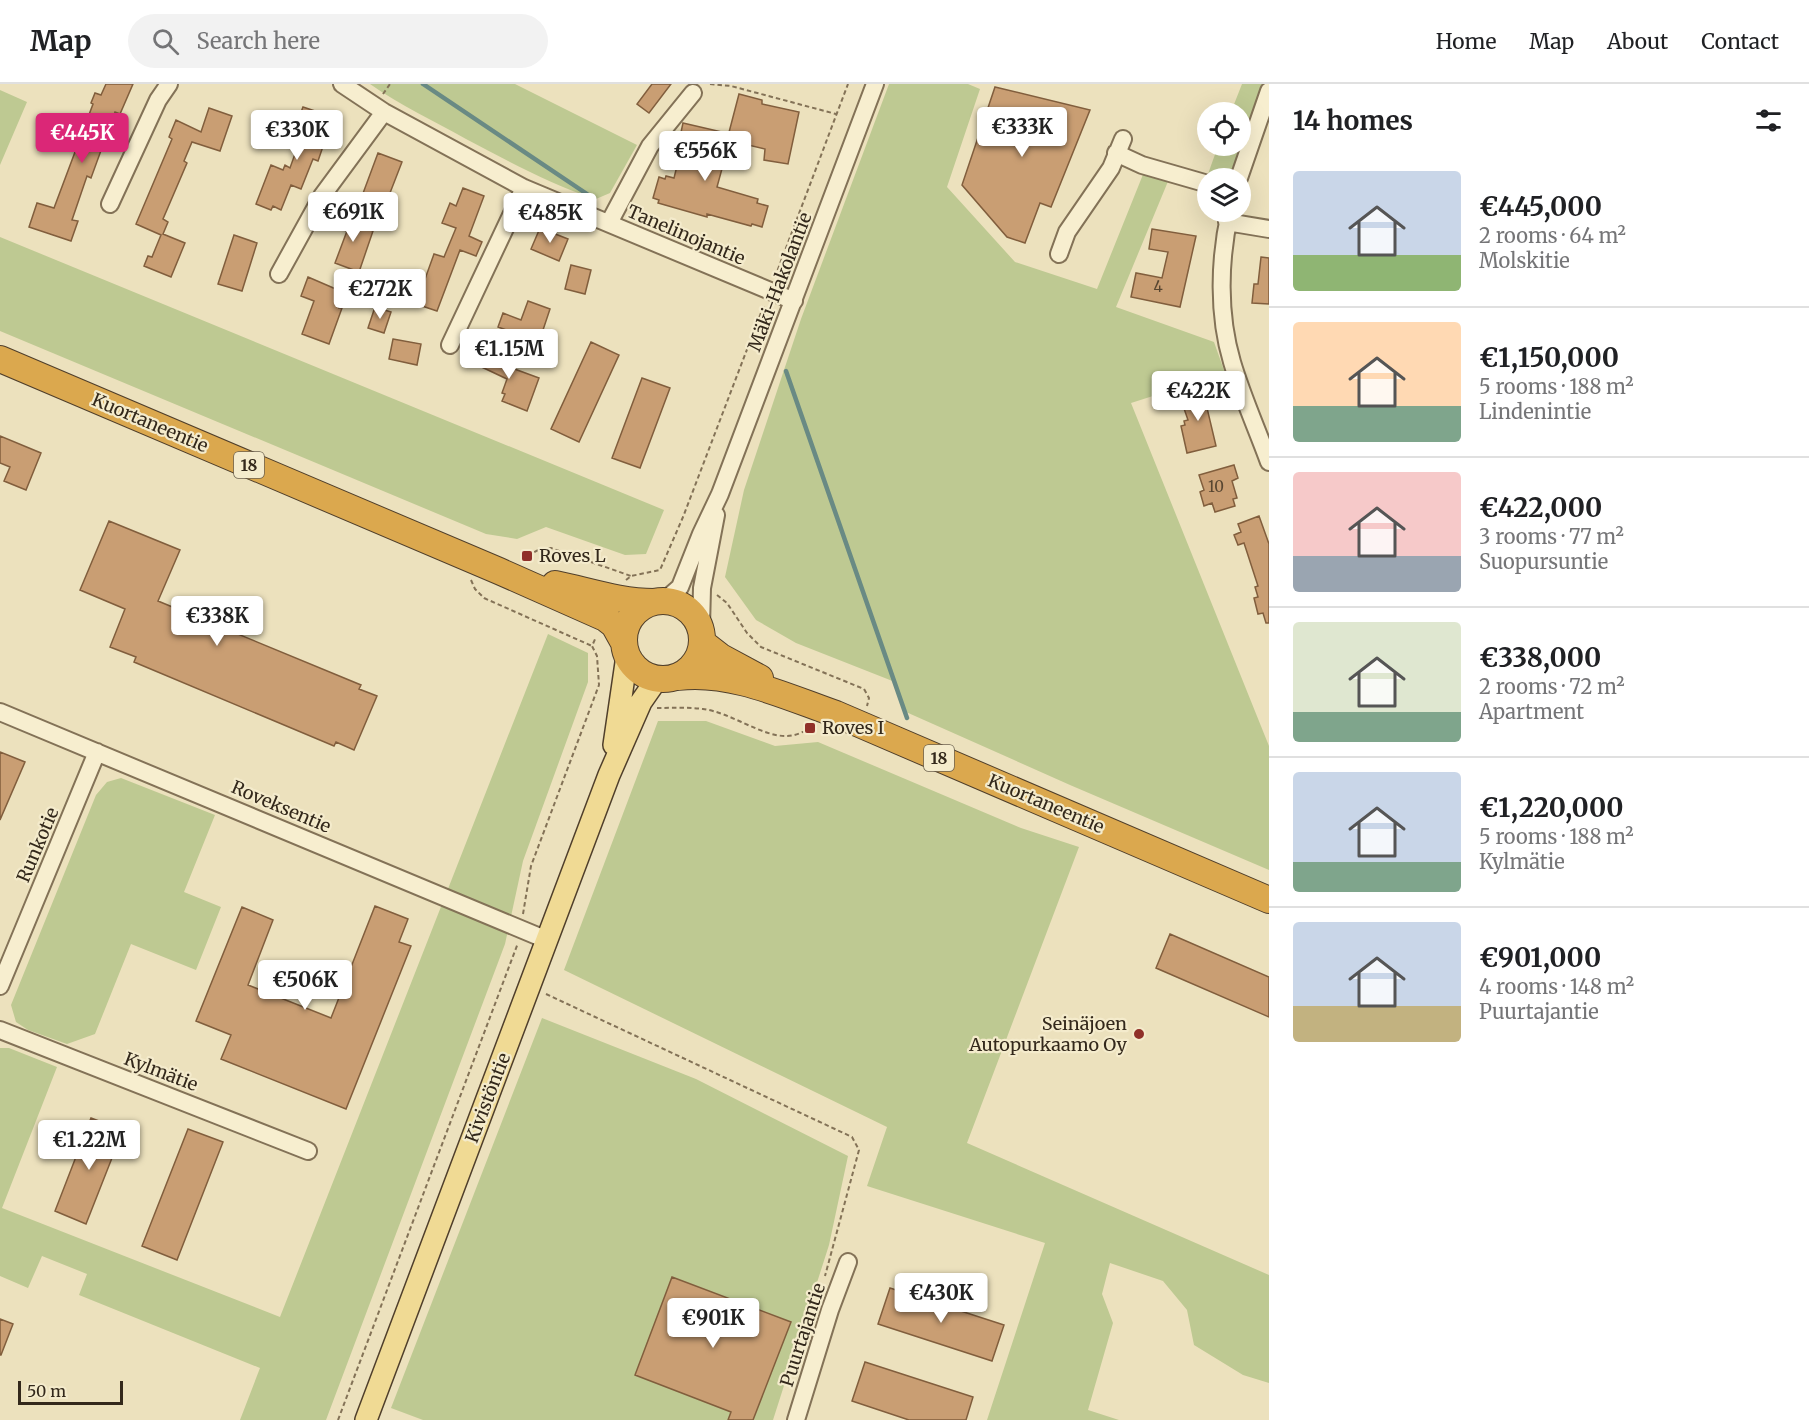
<!DOCTYPE html>
<meta charset="utf-8">
<style>
:root{--surface:#fff;--page:#f2f2f2;--text:#202124;--muted:#757577;--line:#e0e0e0;--accent:#db2777}
body{margin:0;font-family:Merriweather,serif;background:var(--page);color:var(--text);height:100vh;display:flex;flex-direction:column;font-size:22px;white-space:nowrap}
*{box-sizing:border-box;margin:0}
p{font-size:20px;color:var(--muted)}
.icon{flex:none;width:33px;height:33px;fill:none;stroke:currentColor;stroke-width:2;stroke-linecap:round;stroke-linejoin:round}
.map{position:relative;flex:1;overflow:hidden}
.sheet{display:flex;flex-direction:column;background:var(--surface);width:540px}
.sheet>*{flex:none}
.buttons{position:absolute;left:1197px;top:18px;display:grid;gap:12px}
.buttons a{display:grid;place-items:center;width:54px;height:54px;border-radius:50%;background:var(--surface);box-shadow:0 6px 24px #0002;font-size:30px}
.scale{position:absolute;left:18px;bottom:15px;width:105px;box-sizing:border-box;padding-left:6px;border:3px solid #33281b;border-top:0;font-size:16px;line-height:21px;white-space:nowrap;color:#33281b;-webkit-text-stroke:4px #f4ebcc;paint-order:stroke}
.price{position:absolute;translate:-50% -51px;padding:0 14px;border-radius:6px;background:#fff;color:#222;font-size:20px;line-height:39px;filter:drop-shadow(0 2px 3px #0008)}
.price::after{content:'';position:absolute;left:50%;top:36px;width:18px;height:14px;margin-left:-9px;background:inherit;clip-path:polygon(0 0,100% 0,50% 100%)}
.price.on{background:var(--accent);color:#fff}
ul{padding:0;list-style:none}
li{display:flex;align-items:center;gap:18px;height:150px;padding:0 24px}
li+li{border-top:2px solid var(--line)}
li span{display:grid;place-items:center;flex:none;width:168px;height:120px;border-radius:6px;color:#555}
li>.icon{margin-inline-start:auto}
span .icon{width:72px;height:72px;fill:#fffc;stroke-width:1}
li b{font-size:26px}
h2{display:flex;justify-content:space-between;align-items:center;height:72px;padding:0 24px;font-size:26px}
header{display:flex;align-items:center;gap:36px;box-sizing:border-box;height:84px;padding:0 30px;background:var(--surface);border-bottom:2px solid var(--line)}
header strong{font-size:28px}
nav{display:flex;gap:33px;margin-inline-start:auto;font-size:21px}
.search{width:420px;height:54px;background:var(--page);display:flex;align-items:center;gap:15px;box-sizing:border-box;padding:0 21px;border-radius:33px;color:var(--muted);font-size:22px}
main{display:flex;flex:1;min-height:0}
.map>svg:first-child{display:block}
.green{fill:#bec992}
.lines{fill:none;stroke-linecap:round;stroke-linejoin:round}
.stream{stroke:#698a84;stroke-width:4.5}
.building{fill:#c99e73;stroke:#815e3d;stroke-width:1.5}
.minor-casing{stroke:#837257;stroke-width:20}
.major-casing{stroke:#503f2b;stroke-width:24}
.highway-casing{stroke:#503f2b;stroke-width:28}
.path{stroke:#837257;stroke-width:2;stroke-dasharray:4.5 3;stroke-linecap:butt}
.minor{stroke:#f7eecf;stroke-width:16}
.major{stroke:#f0da94;stroke-width:21}
.highway{stroke:#dba84e;stroke-width:26}
.poi-dot{fill:#903029;stroke:#f4ebcc;stroke-width:2}
.labels{text-anchor:middle;stroke-width:4.5;stroke-linejoin:round;paint-order:stroke}
.number-label{font-size:15px;fill:#584631}
.shield{fill:#f4ebcc;stroke:#6d6250;stroke-width:1.5}
.shield-label{font-size:16px;font-weight:bold;fill:#33281b}
.street-label{font-size:18px;fill:#33281b;stroke:#f4ebcc}
.poi-label{font-size:18px;fill:#33281b;stroke:#f4ebcc;text-anchor:start}
</style>
<header>
<strong>Map</strong>
<div class="search"><svg class="icon" aria-label="search" viewBox="0 0 24 24"><circle cx="10" cy="10" r="6"/><path d="M15 15l6 6"/></svg>Search here</div>
<nav><a>Home</a><a>Map</a><a>About</a><a>Contact</a></nav>
</header>
<main>
<div class="map">
<svg width="1269" height="1336" viewBox="0 0 1269 1336">
<rect width="100%" height="100%" fill="#ece1bd"/>
<path class="green" d="M370,0H515L637,61L610,109L596,115C551,101 508,77 466,55C434,37 400,21 370,0Z
M889,0H968L980,5L947,103L1015,178L1097,205L1144,88L1169,95L1116,223L1214,258L1225,289L1131,319L1269,662V786L1070,701L906,628L895,598L796,559L756,536L725,493L744,406L801,235Z
M1242,0H1262L1229,94H1222L1208,90L1218,62H1240V28H1231Z
M0,6L27,18L0,81Z
M0,153L664,426L646,470L625,471L546,443L517,455L486,450L0,247Z
M548,550L588,569V598L523,777L505,860L326,1336H240L260,1284L79,1211L87,1190L42,1172L28,1204L0,1192V964H9L57,983L2,1124L280,1233Z
M658,637H706L775,662L818,658L1021,744L1079,763L967,1059L1269,1191V1299L1243,1291L1194,1261L1187,1226L1163,1197L1110,1179L1102,1210L1113,1239L1088,1326L1119,1336H987L1045,1159L867,1102L887,1043L564,886Z
M121,694L215,731L184,808L221,823L196,886L131,860L95,950L67,960L28,946L16,938L11,921L96,711L107,698Z
M542,934L696,995L848,1072L829,1161L773,1336H423L391,1324Z"/>
<g class="lines">
<path class="stream" d="M423,0L587,110
M786,287L907,634"/>
</g>
<path class="building" d="M106,0H133L120,30L115,28L91,94L87,92L72,136L78,137L71,157L29,143L37,119L54,124L93,20L91,19L95,9L101,11Z
M652,0H671L649,29L637,20Z
M995,3L1090,26L1051,123L1040,119L1025,159L1007,153L962,101Z
M739,10L762,16V20L799,28L788,80L764,76L765,65L727,56Z
M303,23L333,33L318,77L313,75L301,105L291,101L281,126L273,122L271,126L256,120L271,81L283,86L285,81L290,84L306,39L298,36Z
M209,24L232,32L220,67L192,58L184,77L187,79L163,135L168,138L163,150L185,159L171,193L144,182L148,172L152,173L161,151L136,140L172,55L169,53L176,36L201,48Z
M683,39L722,48L715,79L723,81L717,103L758,115L757,119L768,122L762,143L752,140L751,142L707,130V133L658,119L659,116L653,114L659,93L665,95L666,92L674,94L684,54L680,53Z
M378,69L402,78L383,127L373,122L375,117L362,112Z
M463,104L484,112L469,152L482,158L476,172L460,166L437,227L416,220L434,170L444,173L456,144L442,139L450,119L456,122Z
M343,129L364,137L362,143L373,147L359,188L335,179L347,147L337,144Z
M540,144L568,155L559,177L531,165Z
M1152,145L1196,152L1180,223L1131,213L1136,189L1162,194L1168,168L1149,165Z
M234,151L257,159L242,207L218,200Z
M1261,173L1269,174V220L1252,219L1254,200H1258Z
M571,181L591,186L585,210L565,205Z
M308,193L345,209L339,224H342L329,260L302,250L314,217L301,212Z
M528,217L550,225L539,258L498,243L503,229L521,236Z
M375,223L391,228L384,249L368,244Z
M393,255L421,260L417,281L389,275Z
M591,258L619,271L579,358L551,345Z
M480,264L501,274L498,279L539,294L527,327L502,317L505,310L502,309L507,295L469,277L472,269L477,271Z
M642,294L670,304L640,384L612,374Z
M1209,304L1212,314L1207,316L1209,323L1207,324L1216,362L1187,369L1181,342L1185,341L1184,337L1188,336L1180,313Z
M0,352L41,369L26,406L4,397L10,383L0,379Z
M1234,381L1238,394L1232,397L1237,414L1233,415L1235,422L1215,428L1212,419L1204,422L1200,408L1204,406L1199,391Z
M1259,432L1269,460V539H1266L1263,529L1258,530L1254,514L1258,513L1255,503L1258,502L1244,459L1238,461L1234,451L1241,448L1238,440Z
M109,437L180,466L158,517L361,601L359,605L377,612L354,666L336,658L334,662L134,578L136,573L110,563L125,525L80,506Z
M0,668L25,678L0,736Z
M375,822L408,835L399,858L411,862L346,1025L221,975L231,951L196,937L242,823L273,836L248,901L331,934Z
M1170,850L1269,893V933L1156,884Z
M91,1034L123,1046L86,1140L55,1127Z
M188,1045L223,1058L177,1176L142,1162Z
M672,1193L791,1238L753,1336H728L731,1328L635,1291Z
M890,1204L1004,1241L992,1277L878,1240Z
M0,1235L13,1240L1,1271H0Z
M865,1278L973,1313L966,1336H909L852,1317Z"/>
<g class="lines">
<g class="minor-casing">
<path id="minor" d="M342,0L384,28L524,104L794,217
M1116,69L1142,81L1208,100
M1239,94L1269,7
M110,120L158,16L169,0
M1230,128C1219,176 1218,231 1232,278C1242,312 1257,345 1269,378
M1227,138L1269,145
M609,139L650,62L693,9
M1059,170L1067,148L1111,84L1123,55
M279,190L322,112L384,28
M450,261L524,104
M664,517L680,503L701,450L720,410L875,0
M701,543L702,504L716,431
M0,628L547,856
M0,902L97,668
M0,946L308,1067
M796,1336L830,1226L848,1178"/>
</g>
<g class="major-casing">
<path id="major" d="M614,661L627,572
M366,1336L609,691L641,618L657,595"/>
</g>
<g class="highway-casing">
<path id="highway" d="M0,275L499,487L605,534L614,541L624,559
M555,500C589,507 620,518 654,518
M624 556a39 39 0 1 1 78 0a39 39 0 1 1-78 0Z
M703,559L721,573L760,594
M678,593C730,586 787,613 836,630L1269,816"/>
</g>
<path class="path" d="M710,0L731,2L836,30
M383,10L390,0
M775,193L848,0
M521,475L542,464H551L631,492
M471,496L475,505L484,514L592,562
M626,496L631,492L660,486L683,433L764,221
M717,511L727,519L747,549L761,563L864,605L869,614L867,622
M657,624C672,624 688,623 703,625C730,628 762,653 787,652C796,652 805,647 813,643
M523,830L531,782L599,601L597,572L592,562L596,553
M546,910L852,1053L859,1066L825,1192
M338,1336L518,859"/>
<use href="#minor" class="minor"/>
<use href="#major" class="major"/>
<use href="#highway" class="highway"/>
</g>
<g class="poi-dot">
<rect x="521" y="466" width="12" height="12" rx="3"/>
<rect x="804" y="638" width="12" height="12" rx="3"/>
<circle cx="1139" cy="950" r="6"/>
</g>
<g class="labels">
<g class="number-label">
<text x="1158" y="208">4</text>
<text x="1216" y="408">10</text>
</g>
<g class="shield">
<rect x="234" y="368" width="30" height="26" rx="4.5"/>
<rect x="924" y="661" width="30" height="26" rx="4.5"/>
</g>
<g class="shield-label">
<text x="249" y="387">18</text>
<text x="939" y="680">18</text>
</g>
<g class="street-label">
<text transform="translate(686 151) rotate(23)" y="6">Tanelinojantie</text>
<text transform="translate(780 198) rotate(-69)" y="6">Mäki-Hakolantie</text>
<text transform="translate(150 339) rotate(23)" y="6">Kuortaneentie</text>
<text transform="translate(1046 720) rotate(23)" y="6">Kuortaneentie</text>
<text transform="translate(281 723) rotate(23)" y="6">Roveksentie</text>
<text transform="translate(38 761) rotate(-67)" y="6">Runkotie</text>
<text transform="translate(161 988) rotate(21)" y="6">Kylmätie</text>
<text transform="translate(488 1014) rotate(-69)" y="6">Kivistöntie</text>
<text transform="translate(803 1251) rotate(-72)" y="6">Puurtajantie</text>
</g>
<g class="poi-label">
<text x="539" y="478">Roves L</text>
<text x="822" y="650">Roves I</text>
<text x="1127" y="946" text-anchor="end">Seinäjoen<tspan x="1127" dy="21">Autopurkaamo Oy</tspan></text>
</g>
</g>
</svg>
<div class="buttons">
<a><svg class="icon" aria-label="locate" viewBox="0 0 24 24"><circle cx="12" cy="12" r="6"/><path d="M12 2v4M12 18v4M2 12h4M18 12h4"/></svg></a>
<a><svg class="icon" aria-label="layers" viewBox="0 0 24 24"><path d="M12 4l9 5-9 5-9-5zM3 14l9 5 9-5"/></svg></a>
</div>
<div class="scale">50 m</div>
<b class="price" style="left:1022px;top:74px">€333K</b>
<b class="price" style="left:297px;top:77px">€330K</b>
<b class="price on" style="left:82px;top:80px">€445K</b>
<b class="price" style="left:705px;top:98px">€556K</b>
<b class="price" style="left:353px;top:159px">€691K</b>
<b class="price" style="left:550px;top:160px">€485K</b>
<b class="price" style="left:380px;top:236px">€272K</b>
<b class="price" style="left:509px;top:296px">€1.15M</b>
<b class="price" style="left:1198px;top:338px">€422K</b>
<b class="price" style="left:217px;top:563px">€338K</b>
<b class="price" style="left:305px;top:927px">€506K</b>
<b class="price" style="left:89px;top:1087px">€1.22M</b>
<b class="price" style="left:941px;top:1240px">€430K</b>
<b class="price" style="left:713px;top:1265px">€901K</b>
</div>
<section class="sheet">
<h2>14 homes<svg class="icon" aria-label="filters" viewBox="0 0 24 24"><path d="M4 7h16M4 17h16"/><circle cx="9" cy="7" r="2"/><circle cx="15" cy="17" r="2"/></svg></h2>
<ul>
<li><span style="background:linear-gradient(#c9d6e8 70%,#8fb573 0)"><svg class="icon" aria-label="home" viewBox="0 0 24 24"><path d="M3 11l9-7 9 7M6 9v11h12V9"/></svg></span><div><b>€445,000</b><p>2 rooms · 64 m²</p><p>Molskitie</p></div></li>
<li><span style="background:linear-gradient(#ffd9b3 70%,#7fa58c 0)"><svg class="icon" aria-label="home" viewBox="0 0 24 24"><path d="M3 11l9-7 9 7M6 9v11h12V9"/></svg></span><div><b>€1,150,000</b><p>5 rooms · 188 m²</p><p>Lindenintie</p></div></li>
<li><span style="background:linear-gradient(#f6c9c9 70%,#9aa5b1 0)"><svg class="icon" aria-label="home" viewBox="0 0 24 24"><path d="M3 11l9-7 9 7M6 9v11h12V9"/></svg></span><div><b>€422,000</b><p>3 rooms · 77 m²</p><p>Suopursuntie</p></div></li>
<li><span style="background:linear-gradient(#dfe7d0 75%,#7fa58c 0)"><svg class="icon" aria-label="home" viewBox="0 0 24 24"><path d="M3 11l9-7 9 7M6 9v11h12V9"/></svg></span><div><b>€338,000</b><p>2 rooms · 72 m²</p><p>Apartment</p></div></li>
<li><span style="background:linear-gradient(#c9d6e8 75%,#7fa58c 0)"><svg class="icon" aria-label="home" viewBox="0 0 24 24"><path d="M3 11l9-7 9 7M6 9v11h12V9"/></svg></span><div><b>€1,220,000</b><p>5 rooms · 188 m²</p><p>Kylmätie</p></div></li>
<li><span style="background:linear-gradient(#c9d6e8 70%,#c2b280 0)"><svg class="icon" aria-label="home" viewBox="0 0 24 24"><path d="M3 11l9-7 9 7M6 9v11h12V9"/></svg></span><div><b>€901,000</b><p>4 rooms · 148 m²</p><p>Puurtajantie</p></div></li>
</ul>
</section>
</main>
